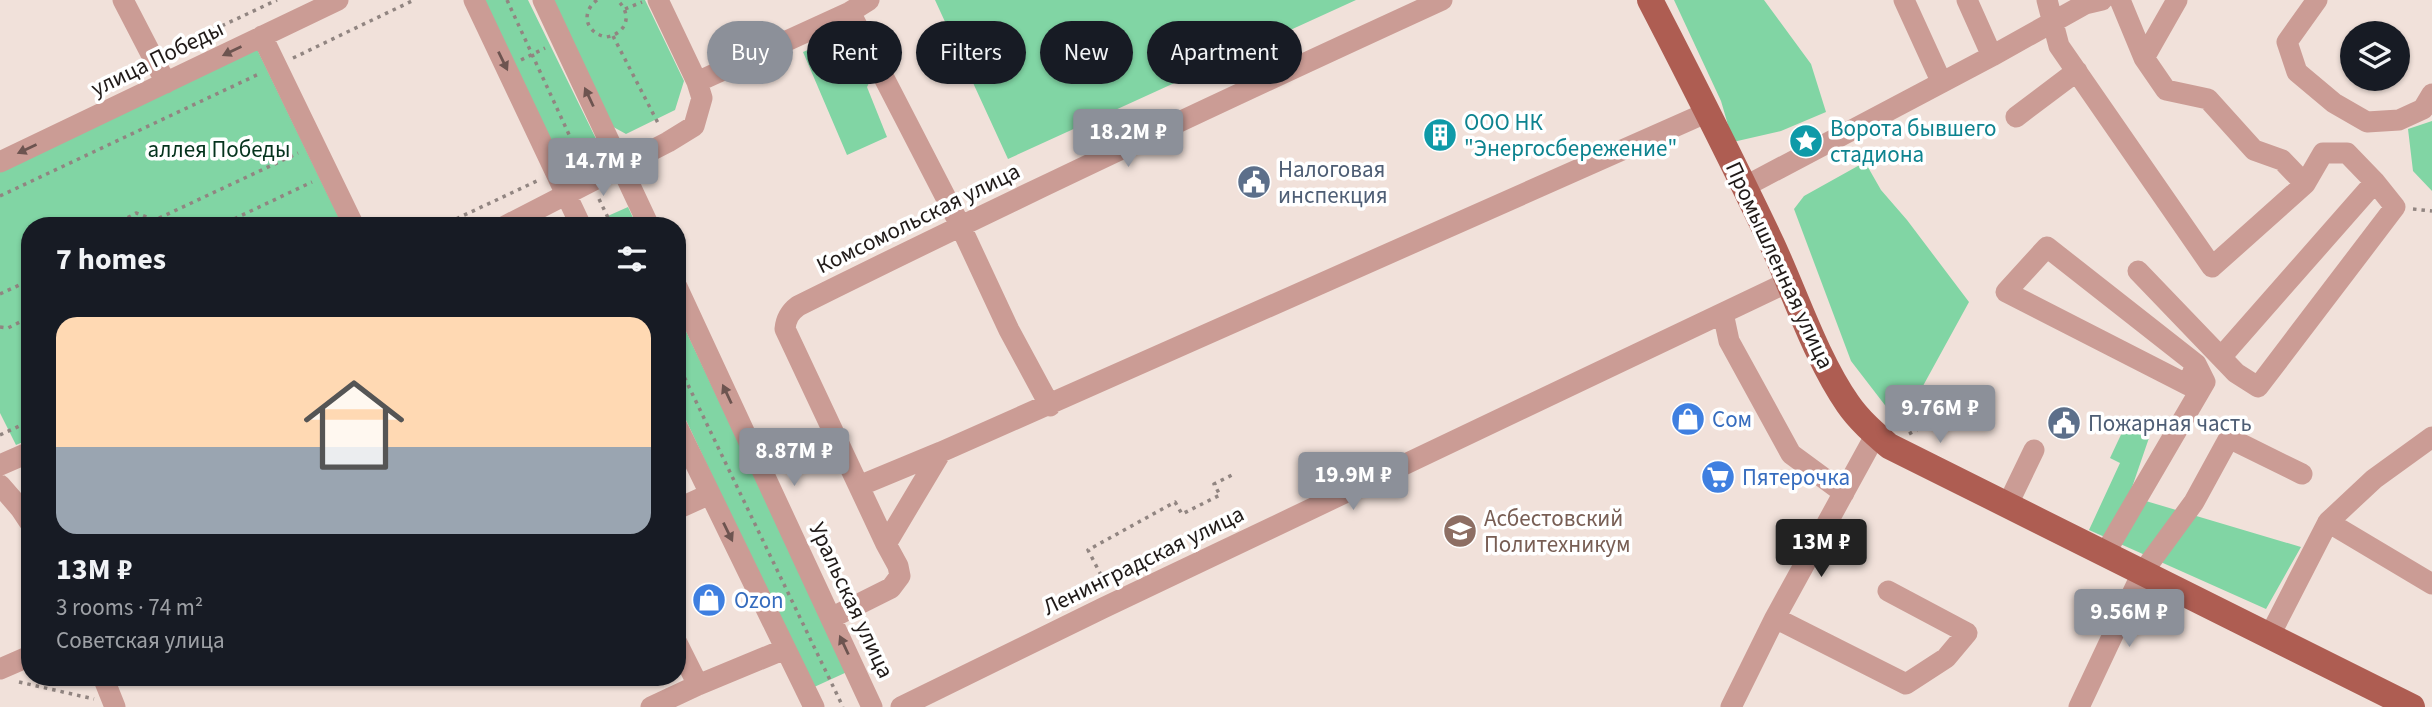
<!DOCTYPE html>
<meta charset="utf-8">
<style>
:root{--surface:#171b24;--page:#20242c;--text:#f1f3f6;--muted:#9ea1a6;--line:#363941;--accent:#8c9099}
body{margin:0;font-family:"Source Sans 3",sans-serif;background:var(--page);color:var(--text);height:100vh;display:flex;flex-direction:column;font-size:26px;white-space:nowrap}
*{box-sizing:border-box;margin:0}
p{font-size:23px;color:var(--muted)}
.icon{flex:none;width:38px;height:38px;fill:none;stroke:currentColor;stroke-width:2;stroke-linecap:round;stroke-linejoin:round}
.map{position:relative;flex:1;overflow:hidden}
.sheet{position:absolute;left:21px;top:217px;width:665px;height:469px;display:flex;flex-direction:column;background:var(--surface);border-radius:28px;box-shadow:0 2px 5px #0004}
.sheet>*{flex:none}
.guide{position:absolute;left:707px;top:21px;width:665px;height:63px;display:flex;gap:14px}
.tools{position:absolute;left:2340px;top:21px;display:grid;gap:14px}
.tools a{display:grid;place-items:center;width:70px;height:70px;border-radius:50%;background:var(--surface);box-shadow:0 2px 5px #0004;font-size:35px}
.price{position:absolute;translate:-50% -60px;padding:0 16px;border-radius:7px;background:var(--accent);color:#fff;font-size:23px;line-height:46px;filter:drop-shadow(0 2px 4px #0008)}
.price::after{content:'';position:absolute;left:50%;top:42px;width:21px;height:16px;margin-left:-10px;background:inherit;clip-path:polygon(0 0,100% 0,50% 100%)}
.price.on{background:#222;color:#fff}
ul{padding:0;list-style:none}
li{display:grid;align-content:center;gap:14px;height:371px;padding:0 35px}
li+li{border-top:2px solid var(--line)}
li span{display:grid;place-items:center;height:217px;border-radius:21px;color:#555}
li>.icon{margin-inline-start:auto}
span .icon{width:126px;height:126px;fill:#fffc;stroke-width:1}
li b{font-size:30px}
h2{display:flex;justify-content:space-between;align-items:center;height:84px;padding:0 35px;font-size:30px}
.chip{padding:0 24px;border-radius:32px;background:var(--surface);box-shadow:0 2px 5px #0004;font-size:24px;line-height:63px}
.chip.on{background:var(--accent);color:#fff}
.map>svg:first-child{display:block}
.green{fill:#81d5a4}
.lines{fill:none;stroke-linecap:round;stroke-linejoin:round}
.path{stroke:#918581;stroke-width:3.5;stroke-dasharray:3.5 5;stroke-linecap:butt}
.minor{stroke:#cb9c95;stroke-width:21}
.major{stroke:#ae5d52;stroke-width:26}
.oneway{fill:#6d5450}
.labels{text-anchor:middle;stroke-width:7;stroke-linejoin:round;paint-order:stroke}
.street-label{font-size:23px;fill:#201a18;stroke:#fff}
.culture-label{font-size:23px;fill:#0d838f;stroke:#fff;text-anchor:start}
.park-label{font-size:23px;fill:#05331d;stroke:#fff}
.service-label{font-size:23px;fill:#4e5e75;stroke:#fff;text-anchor:start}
.shop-label{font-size:23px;fill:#366cbe;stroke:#fff;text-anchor:start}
.education-label{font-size:23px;fill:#785e54;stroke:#fff;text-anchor:start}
</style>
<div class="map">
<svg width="2432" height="707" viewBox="0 0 2432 707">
<rect width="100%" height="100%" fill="#f1e1da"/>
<path class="green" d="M482,0H528L599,145L590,162L574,169L559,166Z
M552,0H645L684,81L675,110L626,134L608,124Z
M935,0H1356L1008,159Z
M1674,0H1764L1811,64L1826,112L1781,131L1733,142L1721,101Z
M853,31L874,73L867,87L887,137L847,155L803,52Z
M255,45L343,226H30V439L16,445L0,413V172Z
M2432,121V191L2413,171L2408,129Z
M1865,162L1881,190L1907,220L1969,302L1901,426L1851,361L1794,209L1804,196Z
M628,207L637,226H594L592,223Z
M677,312L847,672L812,688L677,401Z
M2126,424L2150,435L2129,496L2301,547L2266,609L2089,530L2120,463L2110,458Z"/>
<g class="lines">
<path class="path" d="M507,0L584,167
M597,0C580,13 586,33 606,37C627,34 633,14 617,0
M625,9L642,2
M613,36L659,125
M168,51L277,0
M293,58L414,0
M521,60L545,48
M0,196L261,73
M599,199L612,226
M2413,209L2432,211
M155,220L163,226
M113,226L136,213L155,220L298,153
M219,226L312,182
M441,226L539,180
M0,294L30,280
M0,327L8,328L30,317
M677,362L843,707
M1909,434L1968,402
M0,435L30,421
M1101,575L1088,550L1175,502L1182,514L1220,495L1214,484L1234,474
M19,682L94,699"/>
<path class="minor" d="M123,0L166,83
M474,0L581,226
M543,0L649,226
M1904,0L1941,81
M1967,0L1992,56
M2047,0L2059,46L2212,267L2305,184L2323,153H2347L2375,182L2395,207L2258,387L2236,373L2138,271
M2120,0L2144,58L2166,90L2208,99L2254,150L2282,160L2305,184
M2317,0L2287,42L2297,72L2334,103L2367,122L2399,120L2423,109L2432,94
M850,12L960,225L1009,330L1050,406
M262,36L354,226
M2144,58L2177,0
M697,82L850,12L869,0
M2016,117L2077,71
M0,162L338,0
M1744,187L1992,56L2085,4L2102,0
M505,226L668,142L694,126L702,98L697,82L658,0
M677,287L872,707
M1723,313L1729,341L1791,454L1844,493
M2222,356L2375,182
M677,426L814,707
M2432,437L2374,479L2328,522L2432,584
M0,465L30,452
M0,485L20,508L30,523
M859,486L941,452
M2007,506L2034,450
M677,509L710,494
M886,544L785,329C786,318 790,312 798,306C1011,200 1226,99 1442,0
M2104,555L2205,382L2196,364L2047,247L2006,292L2188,385L2196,364
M831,618L891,588L900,576L898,566L886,544L941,452L1708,112
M1775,618L1906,684L1946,658L1967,633L1888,591
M2269,637L2328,522
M677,643L698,685L785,649
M0,669L30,656
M103,677L115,707
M651,707L698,685
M901,707L1103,608L1788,282
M1731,707L1775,618L1876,434
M2079,707L2142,573L2194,502L2229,438L2302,474"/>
<path class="major" d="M1650,0C1692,81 1733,162 1772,244C1796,296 1816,358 1848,404C1859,420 1874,433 1889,446L2412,707"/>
</g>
<defs><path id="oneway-solid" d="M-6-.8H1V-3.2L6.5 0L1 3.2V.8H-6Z" transform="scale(1.75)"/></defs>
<g class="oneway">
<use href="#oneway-solid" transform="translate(232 51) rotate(154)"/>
<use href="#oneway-solid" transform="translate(503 61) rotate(64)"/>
<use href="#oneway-solid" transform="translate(589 97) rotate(-115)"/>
<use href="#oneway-solid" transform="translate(27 149) rotate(155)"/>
<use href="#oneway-solid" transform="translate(727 394) rotate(-115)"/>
<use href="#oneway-solid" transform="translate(728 532) rotate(64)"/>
<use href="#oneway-solid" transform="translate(844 645) rotate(-115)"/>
</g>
<defs>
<g id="building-disc" transform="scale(1.75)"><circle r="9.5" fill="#0f9aa8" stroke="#fff"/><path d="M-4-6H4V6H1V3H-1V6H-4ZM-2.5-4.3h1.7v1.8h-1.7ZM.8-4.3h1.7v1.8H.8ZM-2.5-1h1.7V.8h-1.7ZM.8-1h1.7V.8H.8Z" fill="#fff"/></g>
<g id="sight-disc" transform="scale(1.75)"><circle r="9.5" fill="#0f9aa8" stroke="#fff"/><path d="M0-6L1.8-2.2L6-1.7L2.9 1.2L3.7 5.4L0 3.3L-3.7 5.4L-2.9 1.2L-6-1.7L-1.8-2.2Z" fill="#fff"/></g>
<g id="civic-disc" transform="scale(1.75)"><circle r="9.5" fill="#5c6f8a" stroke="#fff"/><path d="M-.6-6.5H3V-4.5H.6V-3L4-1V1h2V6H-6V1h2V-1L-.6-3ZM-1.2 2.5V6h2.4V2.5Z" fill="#fff"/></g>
<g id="shop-disc" transform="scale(1.75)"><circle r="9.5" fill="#3f7fe0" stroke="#fff"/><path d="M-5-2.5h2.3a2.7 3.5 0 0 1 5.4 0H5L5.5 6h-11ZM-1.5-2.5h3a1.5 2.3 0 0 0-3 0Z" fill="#fff"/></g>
<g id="supermarket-disc" transform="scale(1.75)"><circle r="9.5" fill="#3f7fe0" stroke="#fff"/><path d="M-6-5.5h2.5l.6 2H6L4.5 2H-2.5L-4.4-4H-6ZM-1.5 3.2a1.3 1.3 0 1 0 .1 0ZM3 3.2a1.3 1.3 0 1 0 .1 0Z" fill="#fff"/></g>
<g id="university-disc" transform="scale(1.75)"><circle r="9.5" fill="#8d6e63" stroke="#fff"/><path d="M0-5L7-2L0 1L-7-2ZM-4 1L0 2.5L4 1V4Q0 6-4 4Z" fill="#fff"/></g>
</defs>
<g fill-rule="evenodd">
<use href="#building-disc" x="1440" y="135"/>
<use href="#sight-disc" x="1806" y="141"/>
<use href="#civic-disc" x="1254" y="182"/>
<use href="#shop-disc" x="1688" y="419"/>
<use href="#civic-disc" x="2064" y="423"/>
<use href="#supermarket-disc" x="1718" y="477"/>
<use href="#university-disc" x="1460" y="531"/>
<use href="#shop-disc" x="709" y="600"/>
</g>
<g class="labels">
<g class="street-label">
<text transform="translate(157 58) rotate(-26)" y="8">улица Победы</text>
<text transform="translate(918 218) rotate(-26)" y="8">Комсомольская улица</text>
<text transform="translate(1780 265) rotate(65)" y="8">Промышленная улица</text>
<text transform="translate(1143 560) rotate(-26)" y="8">Ленинградская улица</text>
<text transform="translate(852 600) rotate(65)" y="8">Уральская улица</text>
</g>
<g class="culture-label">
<text x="1464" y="130">ООО НК<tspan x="1464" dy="26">"Энергосбережение"</tspan></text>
<text x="1830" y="136">Ворота бывшего<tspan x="1830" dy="26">стадиона</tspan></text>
</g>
<g class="park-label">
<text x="219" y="157">аллея Победы</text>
</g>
<g class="service-label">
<text x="1278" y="177">Налоговая<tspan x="1278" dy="26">инспекция</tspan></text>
<text x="2088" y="431">Пожарная часть</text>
</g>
<g class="shop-label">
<text x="1712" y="427">Сом</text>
<text x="1742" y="485">Пятерочка</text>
<text x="734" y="608">Ozon</text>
</g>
<g class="education-label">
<text x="1484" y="526">Асбестовский<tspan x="1484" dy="26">Политехникум</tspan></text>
</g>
</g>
</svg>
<div class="tools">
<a><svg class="icon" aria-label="layers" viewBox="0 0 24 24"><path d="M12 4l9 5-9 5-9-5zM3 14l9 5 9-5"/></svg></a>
</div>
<b class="price" style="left:1128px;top:169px">18.2M ₽</b>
<b class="price" style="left:603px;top:198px">14.7M ₽</b>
<b class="price" style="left:1940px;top:445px">9.76M ₽</b>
<b class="price" style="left:794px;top:488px">8.87M ₽</b>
<b class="price" style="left:1353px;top:512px">19.9M ₽</b>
<b class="price on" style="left:1821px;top:579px">13M ₽</b>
<b class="price" style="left:2129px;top:649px">9.56M ₽</b>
<div class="guide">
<a class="chip on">Buy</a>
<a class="chip">Rent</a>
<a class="chip">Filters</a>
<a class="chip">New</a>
<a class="chip">Apartment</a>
</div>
<section class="sheet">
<h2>7 homes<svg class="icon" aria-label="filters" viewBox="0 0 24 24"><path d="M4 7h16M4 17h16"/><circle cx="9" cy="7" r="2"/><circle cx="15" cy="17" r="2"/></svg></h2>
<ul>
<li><span style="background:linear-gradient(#ffd9b3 60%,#9aa5b1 0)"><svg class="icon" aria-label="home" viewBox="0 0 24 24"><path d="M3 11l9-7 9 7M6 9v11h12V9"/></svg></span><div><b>13M ₽</b><p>3 rooms · 74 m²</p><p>Советская улица</p></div></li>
</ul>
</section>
</div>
